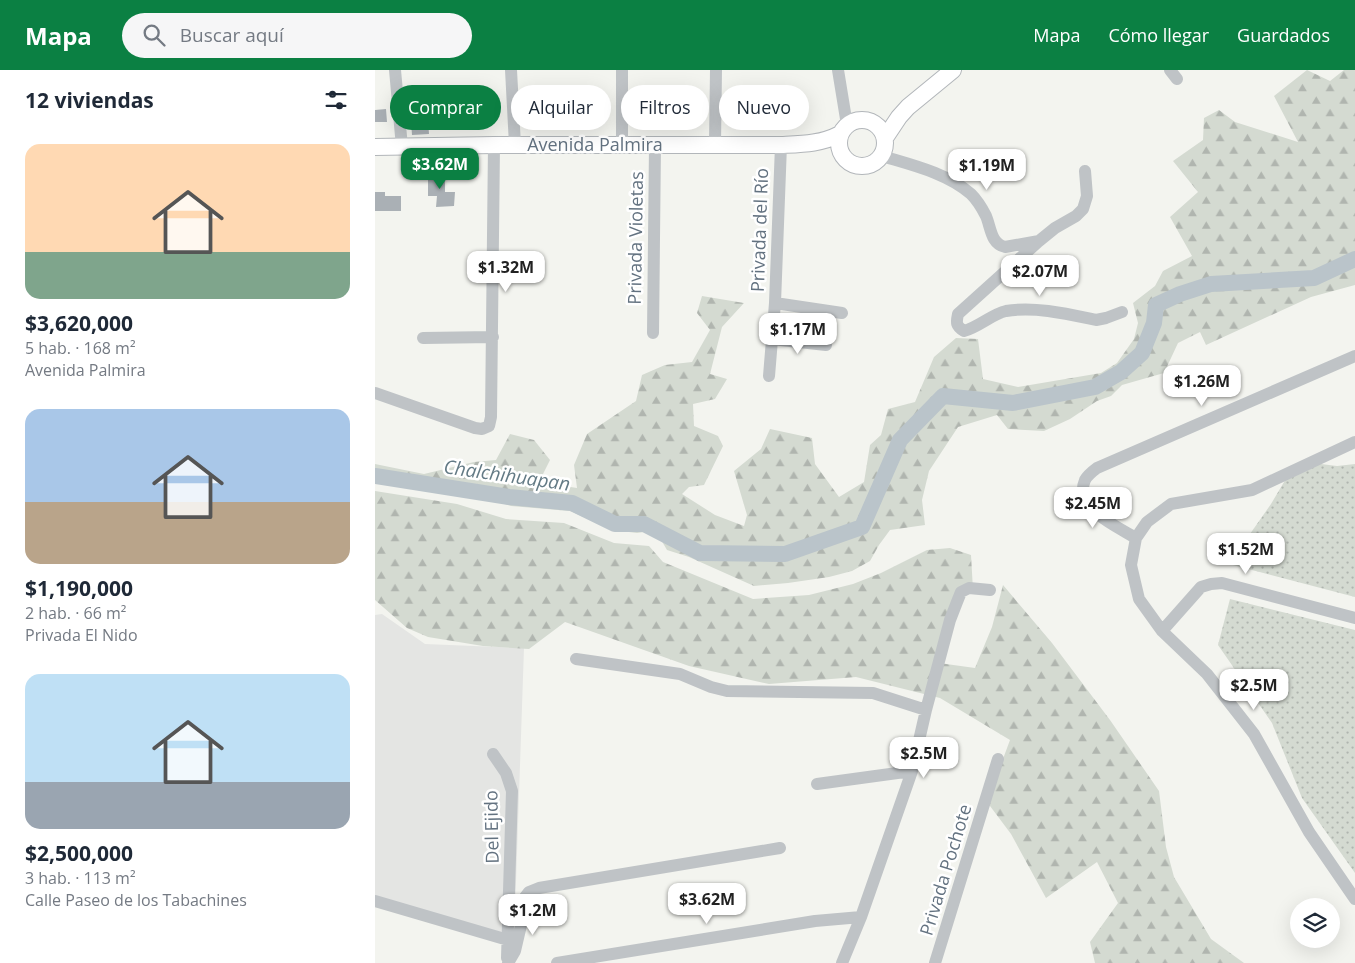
<!DOCTYPE html>
<html lang="es">
<meta charset="utf-8">
<style>
:root{--surface:#fff;--page:#f6f6f7;--text:#1f2937;--muted:#747a83;--accent:#0b8043}
body{margin:0;font-family:"Open Sans",sans-serif;background:var(--page);color:var(--text);height:100vh;display:flex;flex-direction:column;font-size:19px;white-space:nowrap}
*{box-sizing:border-box;margin:0}
p{font-size:16px;color:var(--muted)}
.icon{flex:none;width:28px;height:28px;fill:none;stroke:currentColor;stroke-width:2;stroke-linecap:round;stroke-linejoin:round}
.map{position:relative;flex:1;overflow:hidden}
.sheet{display:flex;flex-direction:column;background:var(--surface);width:375px}
.sheet>*{flex:none}
.hud{position:absolute;left:15px;top:15px;width:475px;height:45px;display:flex;gap:10px}
.buttons{position:absolute;left:915px;top:828px;display:grid;gap:10px}
.buttons a{display:grid;place-items:center;width:50px;height:50px;border-radius:50%;background:var(--surface);box-shadow:0 5px 20px #0002;font-size:25px}
.price{position:absolute;translate:-50% -42px;padding:0 11px;border-radius:10px;background:#fff;color:#222;font-size:16px;line-height:32px;filter:drop-shadow(0 1px 2px #0008)}
.price::after{content:'';position:absolute;left:50%;top:30px;width:15px;height:11px;margin-left:-8px;background:inherit;clip-path:polygon(0 0,100% 0,50% 100%)}
.price.on{background:var(--accent);color:#fff}
ul{padding:0;list-style:none}
li{display:grid;align-content:center;gap:10px;height:265px;padding:0 25px}
li span{display:grid;place-items:center;height:155px;border-radius:15px;color:#555}
li>.icon{margin-inline-start:auto}
span .icon{width:90px;height:90px;fill:#fffc;stroke-width:1}
li b{font-size:21px}
h2{display:flex;justify-content:space-between;align-items:center;height:60px;padding:0 25px;font-size:21px}
.chip{padding:0 18px;border-radius:22px;background:var(--surface);box-shadow:0 5px 20px #0002;font-size:18px;line-height:45px}
.chip.on{background:var(--accent);color:#fff}
header{display:flex;align-items:center;gap:30px;box-sizing:border-box;height:70px;padding:0 25px;background:var(--accent);color:#fff}
header strong{font-size:24px}
nav{display:flex;gap:28px;margin-inline-start:auto;font-size:18px}
.search{width:350px;height:45px;background:var(--page);display:flex;align-items:center;gap:12px;box-sizing:border-box;padding:0 18px;border-radius:28px;color:var(--muted);font-size:19px}
main{display:flex;flex:1;min-height:0}
.map>svg:first-child{display:block}
.built{fill:#e4e5e3}
.grass{fill:url(#grass-dots)}
.forest{fill:url(#forest-firs)}
.lines{fill:none;stroke-linecap:round;stroke-linejoin:round}
.river{stroke:#bac4ca;stroke-width:16}
.building{fill:#aab0b5}
.major-casing{stroke:#b2b6ba;stroke-width:18}
.minor{stroke:#bfc3c6;stroke-width:12}
.major{stroke:#fff;stroke-width:16}
.labels{text-anchor:middle;stroke-width:5;stroke-linejoin:round;paint-order:stroke}
.street-label{font-size:18px;fill:#637280;stroke:#fff}
.water-label{font-size:19px;font-style:italic;fill:#637a85;stroke:#fff}
</style>
<header>
<strong>Mapa</strong>
<div class="search"><svg class="icon" aria-label="search" viewBox="0 0 24 24"><circle cx="10" cy="10" r="6"/><path d="M15 15l6 6"/></svg>Buscar aquí</div>
<nav><a>Mapa</a><a>Cómo llegar</a><a>Guardados</a></nav>
</header>
<main>
<section class="sheet">
<h2>12 viviendas<svg class="icon" aria-label="filters" viewBox="0 0 24 24"><path d="M4 7h16M4 17h16"/><circle cx="9" cy="7" r="2"/><circle cx="15" cy="17" r="2"/></svg></h2>
<ul>
<li><span style="background:linear-gradient(#ffd9b3 70%,#7fa58c 0)"><svg class="icon" aria-label="home" viewBox="0 0 24 24"><path d="M3 11l9-7 9 7M6 9v11h12V9"/></svg></span><div><b>$3,620,000</b><p>5 hab. · 168 m²</p><p>Avenida Palmira</p></div></li>
<li><span style="background:linear-gradient(#a9c7e8 60%,#b9a48a 0)"><svg class="icon" aria-label="home" viewBox="0 0 24 24"><path d="M3 11l9-7 9 7M6 9v11h12V9"/></svg></span><div><b>$1,190,000</b><p>2 hab. · 66 m²</p><p>Privada El Nido</p></div></li>
<li><span style="background:linear-gradient(#bfe0f5 70%,#9aa5b1 0)"><svg class="icon" aria-label="home" viewBox="0 0 24 24"><path d="M3 11l9-7 9 7M6 9v11h12V9"/></svg></span><div><b>$2,500,000</b><p>3 hab. · 113 m²</p><p>Calle Paseo de los Tabachines</p></div></li>
</ul>
</section>
<div class="map">
<svg width="980" height="893" viewBox="0 0 980 893">
<defs>
<pattern id="grass-dots" width="8" height="8" patternUnits="userSpaceOnUse" patternTransform="scale(1.25)"><rect width="8" height="8" fill="#d4dad1"/><path d="M2 2h.1M6 6h.1" fill="none" stroke="#b0b5af" stroke-width="1.8" stroke-linecap="round"/></pattern>
<pattern id="forest-firs" width="22" height="20" patternUnits="userSpaceOnUse" patternTransform="scale(1.25)"><rect width="22" height="20" fill="#d4dad1"/><path d="M5 1l3.5 6h-7zM16 11l3.5 6h-7z" fill="#b0b5af"/></pattern>
</defs>
<rect width="100%" height="100%" fill="#f3f4ef"/>
<path class="built" d="M7,544L50,574L149,578L139,871L0,826V545Z"/>
<path class="grass" d="M938,393L962,396L980,394V527L854,494L896,434L912,407Z
M855,529L980,560V803L927,728L897,653L843,575Z"/>
<path class="forest" d="M932,0L955,11L969,0H980V215L936,227L831,275L825,262L803,273L789,303L747,315L736,326L722,331L695,349L669,361L633,359L622,345L583,357L554,401L547,430L550,455L515,460L504,475L495,491L477,501L454,507L413,513L379,516L314,487L292,480L285,468L276,461L262,463L238,460L195,441L136,436L99,423L83,421L59,414H32L0,406V394L49,404L99,392L121,390L135,364L159,370L175,390L164,412L202,418L199,395L212,364L261,331L267,305L290,295L317,292L335,260L322,243L327,226L369,233L347,257L335,304L352,309L340,329L318,334L319,356L343,366L348,376L329,415L314,417L307,424L340,445L369,456L372,445L359,401L386,379L395,359L437,368L440,394L464,427L489,412L495,375L506,365L513,339L540,332L559,287L581,268L603,269L608,309L643,317L726,303L742,293L759,269L763,253L758,233L780,216L788,201L817,186L795,147L823,122L798,91L828,70L829,48L844,40L860,52L923,72L899,26Z
M0,421L82,434L131,449L189,453L239,473L274,476L288,492L378,529L434,525L478,514L506,503L552,480L575,478L596,485L598,520L581,526L564,593L600,598L617,557L628,515L677,573L735,650L784,721L791,777L799,807L836,869L869,893H720L715,872L743,833L722,792L671,828L636,764L612,732L635,670L565,628L481,607L394,614L314,596L190,552L154,579L108,576L53,567L32,558L0,530Z"/>
<g class="lines">
<path class="river" d="M0,406L134,427L197,433L240,454H269L325,483L410,484L487,457L525,370L568,326L638,333L720,317L746,302L767,283L779,253L781,235L805,224L836,214L939,208L980,189"/>
</g>
<path class="building" d="M11,39L12,52H0V40Z
M53,50L54,64L37,65L36,51Z
M53,102H70V122H80L79,136L61,137L62,126H53Z
M0,122H10V126H26V141H0Z"/>
<g class="lines">
<g class="major-casing">
<path id="major" d="M464 73a23 23 0 1 1 46 0a23 23 0 1 1-46 0Z
M510,68L524,47L533,37L578,0
M0,77L119,75H406C427,74 446,74 465,64"/>
</g>
<path class="minor" d="M20,0L27,77
M136,0L140,75
M463,0L472,55
M795,0L802,9
M340,74L341,0
M247,75V0
M507,86C537,95 572,103 596,124C602,130 607,138 611,146C616,158 616,174 630,177L664,171
M710,101L712,126L708,139L701,146L680,158L664,171L583,244C581,253 581,256 589,261C604,257 617,244 631,241C660,236 693,244 721,250L731,248L747,242
M400,233L467,243
M278,263L280,75
M48,268L118,267
M397,269L451,275
M394,306L400,233L406,75
M0,323L100,358L107,359L114,356L116,347L119,75
M980,372L877,420L796,434L772,452L761,468L756,495L764,529L787,561L832,604L879,664L934,762L980,829
M761,468C743,457 698,438 710,410C712,406 718,401 722,398L980,286
M787,561L826,517L836,514L847,513L980,548
M201,589L305,604L336,617L352,621L498,623L551,640
M118,684L131,703L137,721L132,888
M442,714L537,701
M0,831L133,870
M133,893L140,881L147,851V831L154,822L164,818L405,778
M182,893L440,851L486,847
M467,893L486,847L537,701L551,640L575,550L582,532L586,522L594,518L615,520
M560,893L623,689"/>
<use href="#major" class="major"/>
</g>
<g class="labels">
<g class="street-label">
<text x="220" y="81">Avenida Palmira</text>
<text transform="translate(385 160) rotate(-88)" y="6">Privada del Río</text>
<text transform="translate(261 168) rotate(-89)" y="6">Privada Violetas</text>
<text transform="translate(117 757) rotate(-91)" y="6">Del Ejido</text>
<text transform="translate(571 800) rotate(-73)" y="6">Privada Pochote</text>
</g>
<g class="water-label">
<text transform="translate(132 405) rotate(8)" y="7">Chalchihuapan</text>
</g>
</g>
</svg>
<div class="buttons">
<a><svg class="icon" aria-label="layers" viewBox="0 0 24 24"><path d="M12 4l9 5-9 5-9-5zM3 14l9 5 9-5"/></svg></a>
</div>
<b class="price on" style="left:65px;top:120px">$3.62M</b>
<b class="price" style="left:612px;top:121px">$1.19M</b>
<b class="price" style="left:131px;top:223px">$1.32M</b>
<b class="price" style="left:665px;top:227px">$2.07M</b>
<b class="price" style="left:423px;top:285px">$1.17M</b>
<b class="price" style="left:827px;top:337px">$1.26M</b>
<b class="price" style="left:718px;top:459px">$2.45M</b>
<b class="price" style="left:871px;top:505px">$1.52M</b>
<b class="price" style="left:879px;top:641px">$2.5M</b>
<b class="price" style="left:549px;top:709px">$2.5M</b>
<b class="price" style="left:332px;top:855px">$3.62M</b>
<b class="price" style="left:158px;top:866px">$1.2M</b>
<div class="hud">
<a class="chip on">Comprar</a>
<a class="chip">Alquilar</a>
<a class="chip">Filtros</a>
<a class="chip">Nuevo</a>
</div>
</div>
</main>
